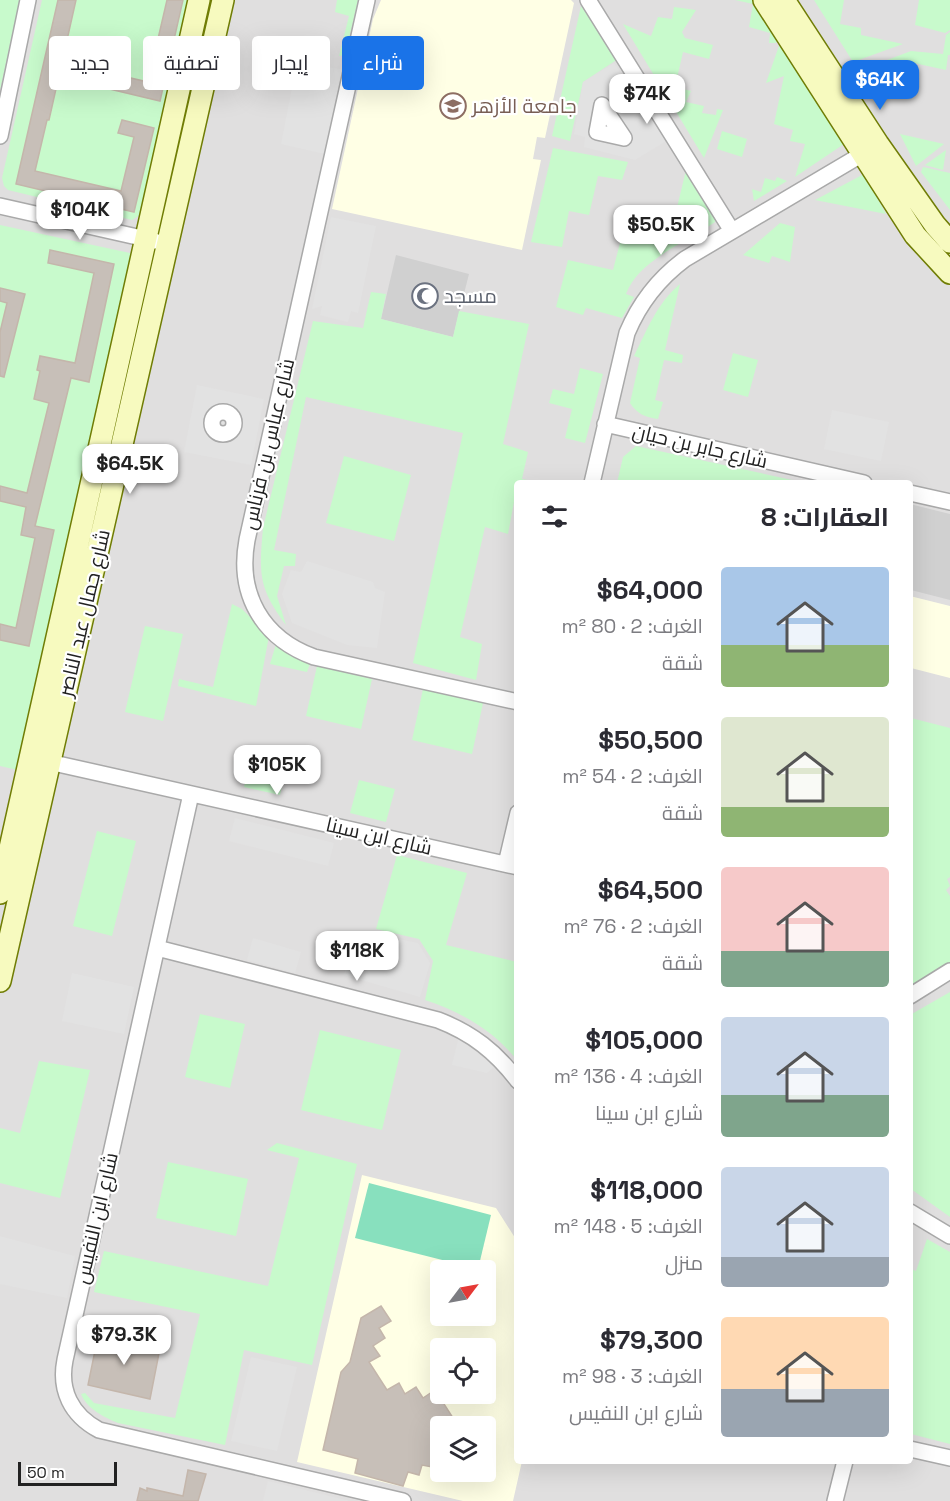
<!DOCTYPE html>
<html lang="ar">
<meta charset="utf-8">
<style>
:root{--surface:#fff;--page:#f7f7f7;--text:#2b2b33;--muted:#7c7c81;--accent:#1a73e8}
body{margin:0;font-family:"Space Grotesk",Cairo,sans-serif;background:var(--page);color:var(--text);direction:rtl;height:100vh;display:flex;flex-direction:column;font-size:22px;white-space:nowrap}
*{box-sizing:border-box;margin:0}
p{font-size:20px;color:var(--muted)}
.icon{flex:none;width:33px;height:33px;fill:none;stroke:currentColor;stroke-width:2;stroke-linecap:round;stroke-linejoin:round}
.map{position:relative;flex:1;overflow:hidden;direction:ltr}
.side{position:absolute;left:514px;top:480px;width:399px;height:984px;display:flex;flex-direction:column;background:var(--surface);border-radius:6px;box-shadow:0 6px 24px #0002;direction:rtl}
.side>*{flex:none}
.guide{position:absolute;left:18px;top:36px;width:406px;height:54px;direction:rtl;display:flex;gap:12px}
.needle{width:39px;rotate:58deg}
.buttons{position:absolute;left:430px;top:1260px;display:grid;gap:12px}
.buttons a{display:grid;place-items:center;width:66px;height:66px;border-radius:6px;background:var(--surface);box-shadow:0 6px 24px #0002;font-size:30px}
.scale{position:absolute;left:18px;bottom:15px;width:99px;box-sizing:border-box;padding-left:6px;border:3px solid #222;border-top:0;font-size:16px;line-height:21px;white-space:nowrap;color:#222;-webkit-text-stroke:4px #fff;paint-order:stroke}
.price{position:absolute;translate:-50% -51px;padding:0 14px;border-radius:12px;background:#fff;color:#222;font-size:20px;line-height:39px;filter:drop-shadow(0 2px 3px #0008)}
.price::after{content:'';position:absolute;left:50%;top:36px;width:18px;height:14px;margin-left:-9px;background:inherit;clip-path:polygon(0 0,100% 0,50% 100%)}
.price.active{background:var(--accent);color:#fff}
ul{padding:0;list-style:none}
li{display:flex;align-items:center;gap:18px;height:150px;padding:0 24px}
li span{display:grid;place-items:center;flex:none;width:168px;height:120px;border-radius:6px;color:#555}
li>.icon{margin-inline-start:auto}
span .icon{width:72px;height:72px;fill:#fffc;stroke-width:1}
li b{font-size:26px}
h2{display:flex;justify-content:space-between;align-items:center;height:72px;padding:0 24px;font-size:26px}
.pill{padding:0 21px;border-radius:6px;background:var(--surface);box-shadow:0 6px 24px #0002;font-size:21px;line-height:54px}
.pill.active{background:var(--accent);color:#fff}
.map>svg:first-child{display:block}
.residential{fill:#e0dfdf;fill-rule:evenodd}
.education{fill:#ffffe5;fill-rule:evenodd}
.religious{fill:#d0d0d0}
.park{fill:#c8facc}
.pitch{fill:#88e0be}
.parking{fill:#e2e2e2}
.building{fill:#c7bfb8;stroke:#c4b6ab;stroke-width:1.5}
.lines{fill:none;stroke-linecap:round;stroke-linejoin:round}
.street-casing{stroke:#a9a9a9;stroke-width:18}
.secondary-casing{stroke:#707d05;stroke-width:24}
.street{stroke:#fff;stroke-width:15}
.secondary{stroke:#f7fabf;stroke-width:21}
.labels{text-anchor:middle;stroke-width:4.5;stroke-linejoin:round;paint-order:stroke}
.education-label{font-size:20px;fill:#785e54;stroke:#fff;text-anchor:start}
.worship-label{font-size:20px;fill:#5b616d;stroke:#fff;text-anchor:start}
.street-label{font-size:20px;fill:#222;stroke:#fff}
</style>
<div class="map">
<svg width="950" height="1501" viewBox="0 0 950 1501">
<rect width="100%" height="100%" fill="#f2efe9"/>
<path class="residential" d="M0,0H950V1501H0ZM518,483H910V1461H518ZM441,1270H486V1316H441ZM441,1348H486V1394H441ZM441,1426H486V1472H441Z"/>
<path class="education" d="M381,0H571L574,3L545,138L537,137L533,159L541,160L522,250L332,209L373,19Z
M910,596L950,606V678L911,668Z
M362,1175L496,1208L517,1241L518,1461H522L513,1501H463L297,1462ZM441,1270H486V1316H441ZM441,1348H486V1394H441ZM441,1426H486V1472H441Z"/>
<path class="religious" d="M396,255L469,274L453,337L381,319Z
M910,504L950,514V600L911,590Z"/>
<path class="park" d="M0,0H20L0,90Z
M42,0H192L148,210L132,220L8,190L4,186L2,178Z
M337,0H358L345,55L339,56L349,16L335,12Z
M735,0H758L779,34L776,43H769L770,33L749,27L753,4Z
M814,0H844L840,24L861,28V35L903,44L853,62Z
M919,0H950V30L945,33L915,25Z
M581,6L618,59L583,82L570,141L552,136Z
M674,7L696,10L682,32L685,38L713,45L709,59L683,52L675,87L691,91L686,102L704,106L702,113L716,115L717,109L723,110L704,158L623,24L651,36L658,17L672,19Z
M950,32V55H948L946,70L900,60L896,89L886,87L883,108L858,71L911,51L943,54L946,35Z
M781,40L844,144L795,177L805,144L790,141L793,130L774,124L784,76L766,83Z
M722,131L747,139L742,157L717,149Z
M900,134L944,144L916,166Z
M553,148L628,162L622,180L598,176L589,215L569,211L562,247L531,242Z
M946,150L943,170L925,165Z
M923,167L950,173V210L921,172Z
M686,170L714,213L715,222C688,242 639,259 626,294L634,297L622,318L586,308L583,315L556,307L568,260L613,270L621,239L642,240L649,215L674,220Z
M864,174L886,214L815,200Z
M777,177L787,181L754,201L752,189L761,192L765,178L775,181Z
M780,223L795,227L790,262L772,256L769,263L743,255Z
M0,225L130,253L134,261L22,771L0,766Z
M680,284L665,350L683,355L682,363L664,360L655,400L663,402L658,419C645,417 637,414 630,403L640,358L634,356C647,330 657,303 680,284Z
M371,292L386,294L381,319L453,337L459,311L529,324L503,444L528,452L522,479L542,483H518L517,503L514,502L508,534L485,527L460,637L482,644L476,680L413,663L463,433L306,397L274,550L296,554L295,566H284L277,596L286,625C258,587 259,574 263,528L313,321L363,328Z
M733,353L758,360L748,397L723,390Z
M580,368L603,374L585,443L565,438L572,409L549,403L553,389L574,394Z
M636,446L806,483H617L623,457Z
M344,456L411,475L394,541L326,523Z
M232,604L242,609L269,636L256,706L178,686L179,679L213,687Z
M145,626L183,634L163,721L125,712Z
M276,644L291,656L310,664L307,672L270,664Z
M317,666L372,679L361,729L306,716Z
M423,689L483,703L472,754L412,740Z
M911,718L950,728V877L947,879L950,886L946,890L950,896V966L911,988Z
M252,754L287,763L280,795L244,787Z
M359,780L395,789L386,822L350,813Z
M97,831L136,841L112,936L73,926Z
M397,855L467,873L446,945L517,962V1060C493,1030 461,1012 425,1000L433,961L419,939L376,929Z
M950,992V1217L911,1189L910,1015Z
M200,1014L245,1024L230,1088L185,1077Z
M320,1030L401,1050L382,1130L301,1110Z
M39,1061L90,1070L60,1198L0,1183V1128L20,1133Z
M277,1143L357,1164L312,1365L244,1350L225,1445L118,1423C104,1417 87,1409 81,1394L85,1393L94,1403L175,1418L200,1314L94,1292L104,1251L268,1286L299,1158L267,1150Z
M168,1162L248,1179L236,1236L156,1218Z
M927,1239L950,1252V1444L911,1434V1269L916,1271Z"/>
<path class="pitch" d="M369,1183L491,1215L478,1269L355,1238Z"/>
<path class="parking" d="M297,63L342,69L325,154L281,144Z
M614,63L666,141L635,160L584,147L585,137L574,134L583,82Z
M331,217L376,226L358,313L351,311L348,322L320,315L322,306L312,309Z
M197,385L264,399L251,465L184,452Z
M832,410L889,422L881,461L824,449Z
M307,561L373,582L375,588L385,592L377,648L347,645L292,623L282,594L291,570L301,572Z
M235,818L334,843L328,866L229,841Z
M374,934L418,943L430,963L420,997L344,975L353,942Z
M253,938L301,952L295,973L247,960Z
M72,973L134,987L124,1034L62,1021Z
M459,1036L494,1067L487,1073L452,1065Z
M0,1236L75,1256L67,1298L0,1284Z
M251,1357L297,1367L277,1451L231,1441Z
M268,1481L350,1501H263Z"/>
<path class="building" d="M58,0H76L49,120H47L35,171L121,191L134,137L118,133L122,120L154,128L134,212L16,184Z
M167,0H183L160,101L105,88L109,73L148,82Z
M50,250L114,264L89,382L71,378L35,526L54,530L29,646L0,640V624L16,628L35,538L21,535L26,507L0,501V486L27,493L49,403L34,399L40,371L37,370L40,356L75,363L94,273L48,263Z
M0,288L25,294L4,377L0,376V332L7,303L0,301Z
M381,1306L391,1321L379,1328L385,1338L373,1346L380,1356L369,1362L387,1390L399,1383L405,1394L416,1387L423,1398L435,1390L455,1421L447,1426H441V1458L433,1464L432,1467L422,1465L419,1475L408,1472L403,1486L355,1473L358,1459L323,1450L341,1372L350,1362L361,1318Z
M113,1333L135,1337L134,1343L160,1348L150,1399L88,1385L98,1336L112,1339Z
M188,1470L206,1474L198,1501H137L140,1488L147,1491V1488L183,1496Z"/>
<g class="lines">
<g class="street-casing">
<path id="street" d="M367,0L247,540C237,594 262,638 314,657L518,702
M588,0L732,231
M602,105L624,138L597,132Z
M0,136L28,0
M0,206L155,241
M212 423a11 11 0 1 1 22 0a11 11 0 1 1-22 0Z
M605,424L864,483
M592,483L627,333C640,302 658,279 685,259L871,149
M910,493L950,502
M40,760L518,867
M191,794L65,1360C59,1390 71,1415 99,1430L403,1501
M506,864L518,813
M157,948L438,1020C472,1033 496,1052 518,1081
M910,996L950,971
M910,1212L950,1236
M910,1449L950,1458
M835,1501L845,1461"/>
</g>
<g class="secondary-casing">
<path id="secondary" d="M764,0L915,235L950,273
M784,0L878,144L935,225L950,242
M0,893L199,0
M0,981L223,0"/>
</g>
<use href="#street" class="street"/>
<use href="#secondary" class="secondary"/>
</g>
<defs>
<g id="university-ring" transform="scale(1.35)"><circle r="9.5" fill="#fff" stroke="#8d6e63" stroke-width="1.5"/><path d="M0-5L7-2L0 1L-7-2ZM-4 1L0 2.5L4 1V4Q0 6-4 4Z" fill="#8d6e63"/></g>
<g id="mosque-ring" transform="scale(1.35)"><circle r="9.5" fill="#fff" stroke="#6b7280" stroke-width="1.5"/><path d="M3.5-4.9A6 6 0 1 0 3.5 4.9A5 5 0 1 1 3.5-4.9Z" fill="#6b7280"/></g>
</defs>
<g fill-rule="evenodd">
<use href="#university-ring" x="453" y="106"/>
<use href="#mosque-ring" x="425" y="296"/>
</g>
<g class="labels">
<g class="education-label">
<text x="472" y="113">جامعة الأزهر</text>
</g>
<g class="worship-label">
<text x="444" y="303">مسجد</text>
</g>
<g class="street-label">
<text transform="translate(268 444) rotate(-77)" y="7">شارع عباس بن فرناس</text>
<text transform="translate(700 446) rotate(13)" y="7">شارع جابر بن حيان</text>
<text transform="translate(84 613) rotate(-77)" y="7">شارع جمال عبد الناصر</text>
<text transform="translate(379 836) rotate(13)" y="7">شارع ابن سينا</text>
<text transform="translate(96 1218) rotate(-77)" y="7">شارع ابن النفيس</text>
</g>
</g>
</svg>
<div class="buttons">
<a><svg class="needle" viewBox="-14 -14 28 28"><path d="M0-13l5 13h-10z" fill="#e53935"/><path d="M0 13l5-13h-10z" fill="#7c7c81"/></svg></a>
<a><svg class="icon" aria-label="locate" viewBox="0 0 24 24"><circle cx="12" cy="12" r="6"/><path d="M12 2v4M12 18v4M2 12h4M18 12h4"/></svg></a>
<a><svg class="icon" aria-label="layers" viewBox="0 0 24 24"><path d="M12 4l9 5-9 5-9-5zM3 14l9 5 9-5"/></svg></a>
</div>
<div class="scale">50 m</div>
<b class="price active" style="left:880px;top:111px">$64K</b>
<b class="price" style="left:647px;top:125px">$74K</b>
<b class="price" style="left:80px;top:241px">$104K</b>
<b class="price" style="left:661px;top:256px">$50.5K</b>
<b class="price" style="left:130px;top:495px">$64.5K</b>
<b class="price" style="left:277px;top:796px">$105K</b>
<b class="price" style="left:357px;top:982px">$118K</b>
<b class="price" style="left:124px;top:1366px">$79.3K</b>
<div class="guide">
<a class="pill active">شراء</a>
<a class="pill">إيجار</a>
<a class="pill">تصفية</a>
<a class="pill">جديد</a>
</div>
<section class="side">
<h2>العقارات: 8<svg class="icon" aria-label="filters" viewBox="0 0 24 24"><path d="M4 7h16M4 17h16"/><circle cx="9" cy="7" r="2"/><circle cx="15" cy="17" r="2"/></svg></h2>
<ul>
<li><span style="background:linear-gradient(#a9c7e8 65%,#8fb573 0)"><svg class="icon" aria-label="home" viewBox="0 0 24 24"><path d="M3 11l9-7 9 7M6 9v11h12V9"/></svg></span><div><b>$64,000</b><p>الغرف: 2 · 80 m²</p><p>شقة</p></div></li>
<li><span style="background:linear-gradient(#dfe7d0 75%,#8fb573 0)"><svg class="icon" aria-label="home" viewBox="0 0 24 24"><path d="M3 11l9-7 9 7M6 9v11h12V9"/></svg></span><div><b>$50,500</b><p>الغرف: 2 · 54 m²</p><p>شقة</p></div></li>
<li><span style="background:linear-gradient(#f6c9c9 70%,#7fa58c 0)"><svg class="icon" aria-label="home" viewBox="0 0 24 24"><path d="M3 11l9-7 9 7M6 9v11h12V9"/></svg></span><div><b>$64,500</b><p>الغرف: 2 · 76 m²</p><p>شقة</p></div></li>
<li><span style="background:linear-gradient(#c9d6e8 65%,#7fa58c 0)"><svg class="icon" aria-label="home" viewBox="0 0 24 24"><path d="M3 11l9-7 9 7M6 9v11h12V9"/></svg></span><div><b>$105,000</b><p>الغرف: 4 · 136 m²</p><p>شارع ابن سينا</p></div></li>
<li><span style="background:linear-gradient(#c9d6e8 75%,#9aa5b1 0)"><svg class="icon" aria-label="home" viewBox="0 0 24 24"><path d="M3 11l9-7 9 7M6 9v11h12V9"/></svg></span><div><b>$118,000</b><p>الغرف: 5 · 148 m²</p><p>منزل</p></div></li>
<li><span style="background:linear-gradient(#ffd9b3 60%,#9aa5b1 0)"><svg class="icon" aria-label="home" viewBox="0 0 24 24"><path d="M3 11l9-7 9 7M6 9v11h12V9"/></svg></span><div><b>$79,300</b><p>الغرف: 3 · 98 m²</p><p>شارع ابن النفيس</p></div></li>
</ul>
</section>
</div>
